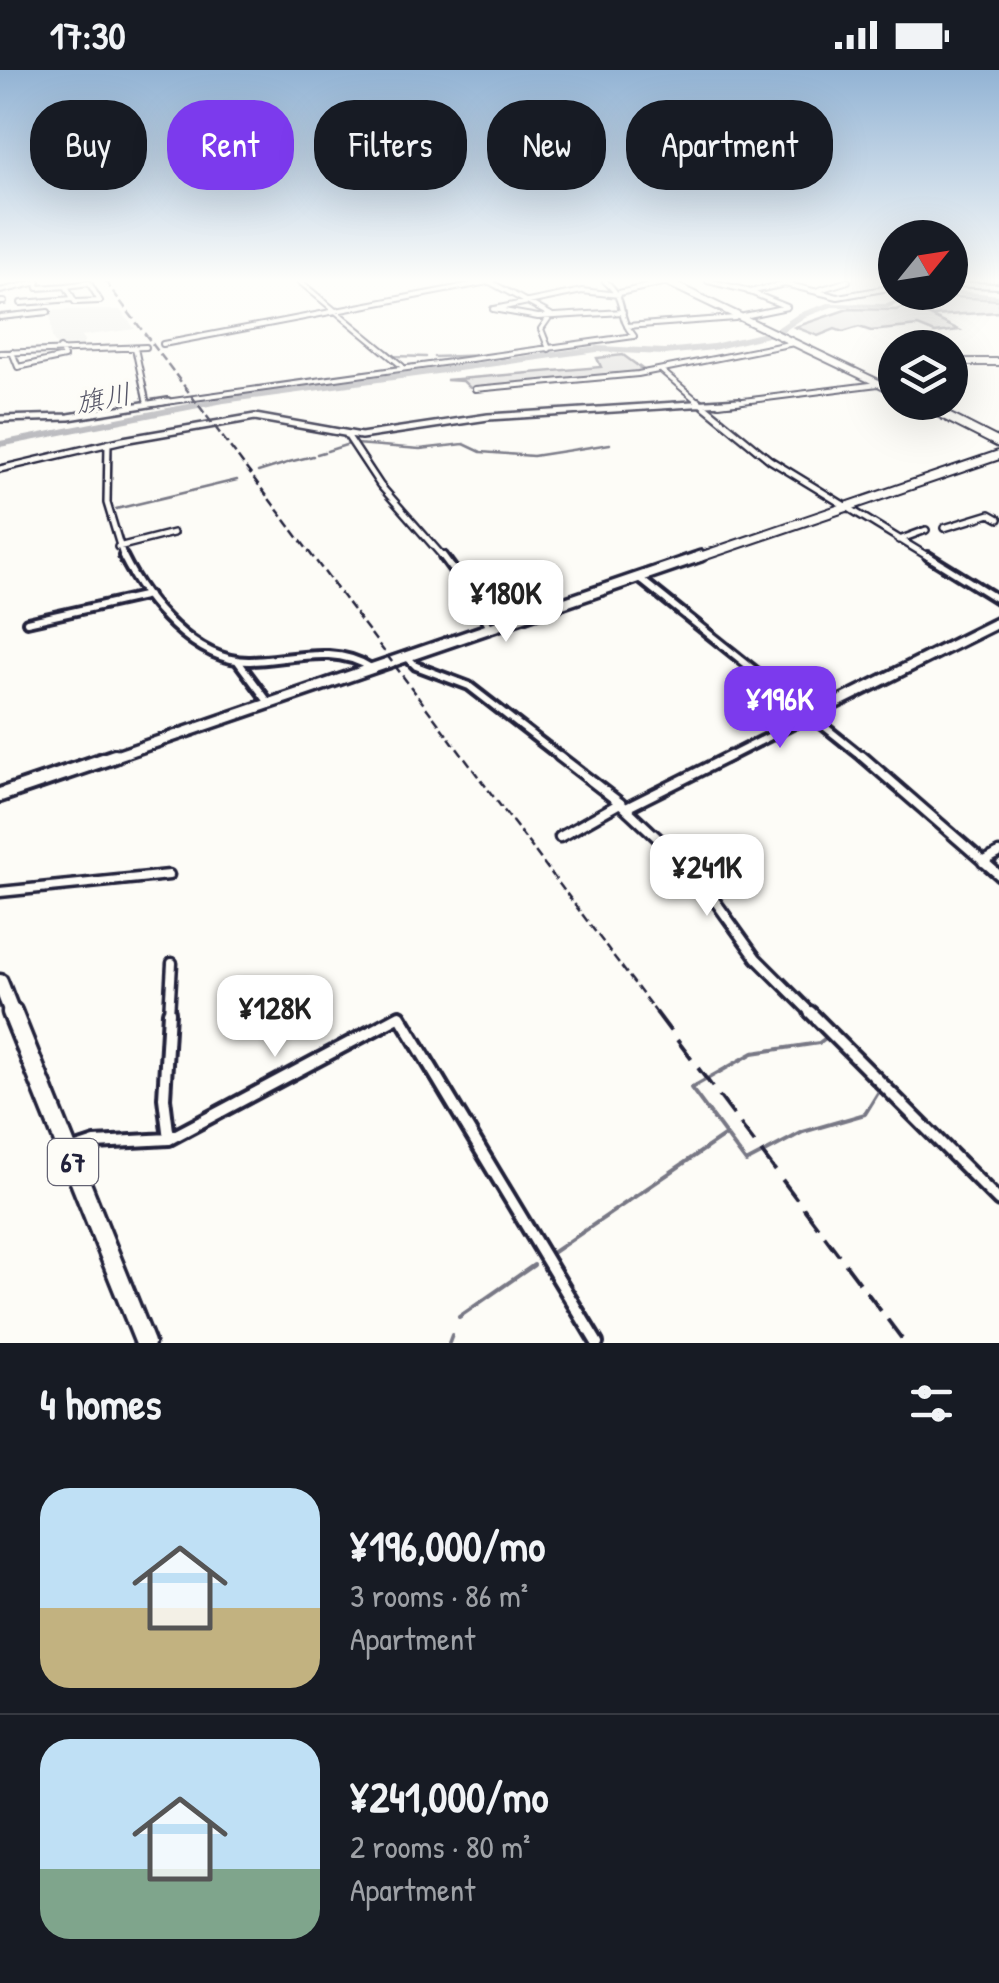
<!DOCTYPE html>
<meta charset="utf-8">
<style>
:root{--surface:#171b24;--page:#242831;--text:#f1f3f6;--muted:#9ea1a6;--line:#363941;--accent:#7c3aed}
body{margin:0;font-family:"Patrick Hand","Klee One",sans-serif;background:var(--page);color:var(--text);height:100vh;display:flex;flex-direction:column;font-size:38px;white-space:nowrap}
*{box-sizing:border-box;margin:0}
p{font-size:32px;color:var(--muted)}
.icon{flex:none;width:55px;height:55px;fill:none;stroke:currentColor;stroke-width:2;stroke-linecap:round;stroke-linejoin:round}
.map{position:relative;height:1273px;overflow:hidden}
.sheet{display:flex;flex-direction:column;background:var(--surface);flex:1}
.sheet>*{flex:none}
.hud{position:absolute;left:30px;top:30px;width:940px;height:90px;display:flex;gap:20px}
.needle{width:65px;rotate:60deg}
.controls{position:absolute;left:878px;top:150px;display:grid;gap:20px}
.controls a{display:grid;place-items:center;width:90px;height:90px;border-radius:50%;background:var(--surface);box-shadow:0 10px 40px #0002;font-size:50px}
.price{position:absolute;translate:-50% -85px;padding:0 22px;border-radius:20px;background:#fff;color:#222;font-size:32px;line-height:65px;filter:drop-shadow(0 2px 5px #0008)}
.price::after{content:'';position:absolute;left:50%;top:60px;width:30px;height:22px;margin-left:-15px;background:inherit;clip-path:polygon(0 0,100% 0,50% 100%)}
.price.active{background:var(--accent);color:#fff}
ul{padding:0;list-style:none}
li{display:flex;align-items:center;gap:30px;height:250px;padding:0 40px}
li+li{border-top:2px solid var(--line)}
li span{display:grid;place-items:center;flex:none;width:280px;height:200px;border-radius:30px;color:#555}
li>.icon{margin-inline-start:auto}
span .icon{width:120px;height:120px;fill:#fffc;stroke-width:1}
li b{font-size:42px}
h2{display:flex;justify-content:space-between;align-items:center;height:120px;padding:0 40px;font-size:42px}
.chip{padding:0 35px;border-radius:40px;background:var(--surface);box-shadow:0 10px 40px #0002;font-size:35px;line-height:90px}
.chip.active{background:var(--accent);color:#fff}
.status{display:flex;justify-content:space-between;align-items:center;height:70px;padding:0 50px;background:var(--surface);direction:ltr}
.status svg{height:28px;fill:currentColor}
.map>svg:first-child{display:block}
.built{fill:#ecece9}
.green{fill:#dddcdb;stroke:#807f8b;stroke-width:2.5}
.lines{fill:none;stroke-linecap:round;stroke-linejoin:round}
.stream-far1{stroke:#787885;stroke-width:2.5}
.stream{stroke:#787885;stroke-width:4}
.river{fill:#b2b2b7;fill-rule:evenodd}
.street-far4-casing{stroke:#22223b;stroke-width:8}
.street-far3-casing{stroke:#22223b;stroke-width:10}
.street-far2-casing{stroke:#22223b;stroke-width:14}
.street-far1-casing{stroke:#22223b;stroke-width:15}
.street-casing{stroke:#22223b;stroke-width:18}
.secondary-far3-casing{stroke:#22223b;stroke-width:10}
.secondary-far2-casing{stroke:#22223b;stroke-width:12}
.secondary-far1-casing{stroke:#22223b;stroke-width:16}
.secondary-casing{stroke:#22223b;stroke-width:20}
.primary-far1-casing{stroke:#22223b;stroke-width:21}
.primary-casing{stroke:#22223b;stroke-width:25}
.street-far4{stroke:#fdfcf7;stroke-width:4}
.street-far3{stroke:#fdfcf7;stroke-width:5}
.street-far2{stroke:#fdfcf7;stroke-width:6}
.street-far1{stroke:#fdfcf7;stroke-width:8}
.street{stroke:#fdfcf7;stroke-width:10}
.secondary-far3{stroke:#fdfcf7;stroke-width:6}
.secondary-far2{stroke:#fdfcf7;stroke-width:8}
.secondary-far1{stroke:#fdfcf7;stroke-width:9}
.secondary{stroke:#fdfcf7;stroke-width:12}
.primary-far1{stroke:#fdfcf7;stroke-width:14}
.primary{stroke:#fdfcf7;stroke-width:18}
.rail-far1{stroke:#22223b;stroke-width:2.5;stroke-dasharray:9 4;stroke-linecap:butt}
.rail{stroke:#22223b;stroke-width:4;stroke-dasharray:24 11;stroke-linecap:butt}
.labels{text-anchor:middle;stroke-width:8;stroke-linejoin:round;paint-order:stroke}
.far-water-label{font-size:28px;font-style:italic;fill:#545466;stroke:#fdfcf7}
.shield{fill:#fdfcf7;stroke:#646373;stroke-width:2.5}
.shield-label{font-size:28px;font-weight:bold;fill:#22223b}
</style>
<div class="status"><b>17:30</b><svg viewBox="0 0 49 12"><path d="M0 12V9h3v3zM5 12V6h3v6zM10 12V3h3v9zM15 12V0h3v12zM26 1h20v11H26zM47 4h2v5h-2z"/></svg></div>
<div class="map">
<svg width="999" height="1273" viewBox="0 0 999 1273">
<rect width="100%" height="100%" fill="#fdfcf7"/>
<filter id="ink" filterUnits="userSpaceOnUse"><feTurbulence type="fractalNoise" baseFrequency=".01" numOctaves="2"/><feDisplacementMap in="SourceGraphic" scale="20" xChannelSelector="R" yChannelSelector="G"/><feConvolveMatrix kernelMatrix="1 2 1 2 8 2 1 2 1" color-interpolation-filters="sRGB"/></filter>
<g filter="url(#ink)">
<path class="built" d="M50,240H120L135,259L81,266L85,270L80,278L57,277L52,268Z"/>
<path class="green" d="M940,226L999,230V242L930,246L959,260L935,263L918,256L871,261L859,257L843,262L835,259L818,266L795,257L848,239L896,240Z
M623,285L645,301L470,318L463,311L446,310L601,297L597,288Z"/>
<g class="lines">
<path class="stream-far1" d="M387,280L394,286L426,287
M434,287L488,285
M500,288L507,291
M356,374L420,379L464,374L481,382L533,386L610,374
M327,381L349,374
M317,384L324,382
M289,392L313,386
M258,402L287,393
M116,439L237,410"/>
<path class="stream" d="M827,967L819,973L753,983L691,1018L746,1092L803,1062L865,1044L881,1018
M552,1183L724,1066
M459,1247L534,1195
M449,1273L452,1265"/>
<path class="river" d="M950,220L999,225V229L947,224Z
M915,222H926L888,238L832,237L805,247L780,264L713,280L665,285L597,282L224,333L0,377V371L224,327L597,276L665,279L713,274L774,260L799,243L828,233L887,234Z"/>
<g class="street-far4-casing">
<path id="street-far4" d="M299,211L402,296
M708,211L745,220L787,237L744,246
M37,212L38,218L66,216
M490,212L551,245
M89,213L100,231L75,232L66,216Z
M950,214L999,216
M0,221L38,212
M816,221L848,211
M749,222L785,214L838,227L895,217
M619,223L667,212
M0,232H4
M21,233L73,229
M493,239L538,247L623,242
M494,239L582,221L619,225
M0,247L48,242
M627,256L735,248
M163,274L493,211
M135,278L147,334
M549,279L541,259L550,246
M12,282L18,297L64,287L60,278
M0,283L146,277
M662,301L701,334
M475,319L638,304L794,273
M152,334L634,266C615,244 629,232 605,211
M719,334L878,314"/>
</g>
<g class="street-far3-casing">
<path id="street-far3" d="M698,331L770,390L932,489
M0,349L69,347L168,331
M347,365L380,415L445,489
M108,373L107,433L124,489
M0,399L123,370L255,347L361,366L488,347L739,331
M944,458L990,444L999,449
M899,470L926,460
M118,477L173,463"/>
</g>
<g class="street-far2-casing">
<path id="street-far2" d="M123,486C145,531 195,592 250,591C291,590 334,574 371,598
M443,486L476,531L490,558
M928,486L999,530
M639,508L865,689
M27,552L148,525
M407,587L416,596L469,616L563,689
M237,590L269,633
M725,689L810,646"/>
</g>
<g class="street-far1-casing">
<path id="street-far1" d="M559,686L620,733L695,803L756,888L813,945
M862,686L999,805
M626,738L730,686
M560,767L620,733
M983,792L999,783
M0,822L169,805
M169,945L172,893"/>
</g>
<g class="street-casing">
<path id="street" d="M810,942L999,1131
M169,1069L164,1028L169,942
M71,1081L95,1073L169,1069L400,946L597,1273"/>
</g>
<g class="secondary-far3-casing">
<path id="secondary-far3" d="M665,211L895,321
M950,292H999"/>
</g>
<g class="secondary-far2-casing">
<path id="secondary-far2" d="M918,332L999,373
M694,489L999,385"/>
</g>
<g class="secondary-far1-casing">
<path id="secondary-far1" d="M810,646L999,552
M107,689L701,486"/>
</g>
<g class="secondary-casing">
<path id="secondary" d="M0,725L115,686"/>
</g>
<g class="primary-far1-casing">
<path id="primary-far1" d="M0,912L13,945"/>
</g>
<g class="primary-casing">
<path id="primary" d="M12,942L145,1273"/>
</g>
<use href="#street-far4" class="street-far4"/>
<use href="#street-far3" class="street-far3"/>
<use href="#street-far2" class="street-far2"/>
<use href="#street-far1" class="street-far1"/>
<use href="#street" class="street"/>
<use href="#secondary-far3" class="secondary-far3"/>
<use href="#secondary-far2" class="secondary-far2"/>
<use href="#secondary-far1" class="secondary-far1"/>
<use href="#secondary" class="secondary"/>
<use href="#primary-far1" class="primary-far1"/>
<use href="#primary" class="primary"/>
<path class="rail-far1" d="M105,211L658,945"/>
<path class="rail" d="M656,942L905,1273"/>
</g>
</g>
<linearGradient id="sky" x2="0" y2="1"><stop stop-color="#92b3d4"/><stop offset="0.54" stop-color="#fefefb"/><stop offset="1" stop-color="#fefefb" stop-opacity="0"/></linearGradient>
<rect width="999" height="390" fill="url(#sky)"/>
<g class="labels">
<g class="far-water-label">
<text transform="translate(103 328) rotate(-11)" y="10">旗川</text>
</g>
<rect class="shield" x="48" y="1069" width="50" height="46" rx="8"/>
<g class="shield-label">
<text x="73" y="1102">67</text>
</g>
</g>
</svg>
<div class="controls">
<a><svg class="needle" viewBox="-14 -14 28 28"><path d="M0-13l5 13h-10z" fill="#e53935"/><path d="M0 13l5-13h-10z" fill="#9ea1a6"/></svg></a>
<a><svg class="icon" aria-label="layers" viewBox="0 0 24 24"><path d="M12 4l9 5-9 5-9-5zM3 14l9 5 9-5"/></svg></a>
</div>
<b class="price" style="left:506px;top:575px">¥180K</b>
<b class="price active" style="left:780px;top:681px">¥196K</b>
<b class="price" style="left:707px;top:849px">¥241K</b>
<b class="price" style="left:275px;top:990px">¥128K</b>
<div class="hud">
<a class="chip">Buy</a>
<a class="chip active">Rent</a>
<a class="chip">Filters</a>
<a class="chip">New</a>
<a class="chip">Apartment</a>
</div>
</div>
<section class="sheet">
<h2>4 homes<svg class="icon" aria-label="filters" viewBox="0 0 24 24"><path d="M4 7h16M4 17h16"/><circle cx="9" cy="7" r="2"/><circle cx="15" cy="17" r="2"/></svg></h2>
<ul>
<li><span style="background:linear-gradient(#bfe0f5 60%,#c2b280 0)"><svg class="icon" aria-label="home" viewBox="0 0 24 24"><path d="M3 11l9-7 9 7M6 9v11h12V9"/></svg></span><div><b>¥196,000/mo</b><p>3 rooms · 86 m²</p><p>Apartment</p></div></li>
<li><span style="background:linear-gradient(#bfe0f5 65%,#7fa58c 0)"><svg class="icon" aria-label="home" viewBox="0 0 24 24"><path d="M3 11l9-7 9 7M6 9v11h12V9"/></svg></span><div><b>¥241,000/mo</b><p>2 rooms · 80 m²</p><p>Apartment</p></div></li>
</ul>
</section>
